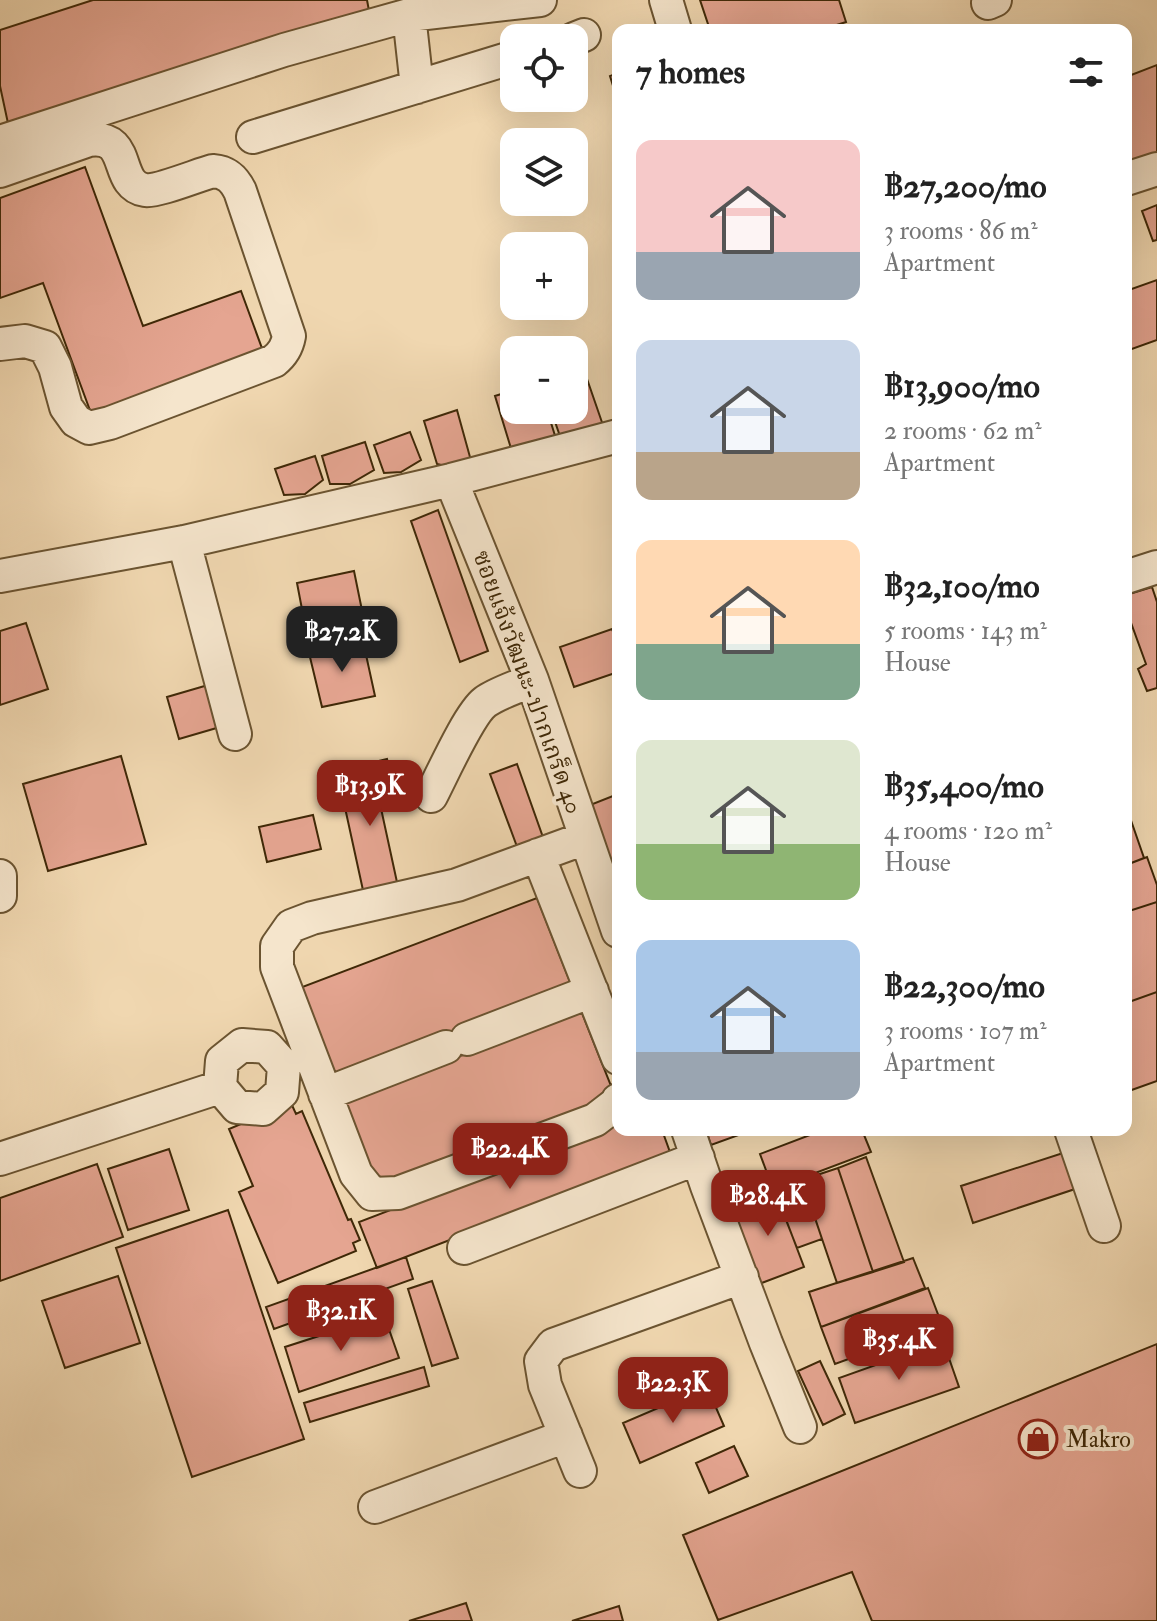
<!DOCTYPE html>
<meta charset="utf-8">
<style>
:root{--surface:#fff;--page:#f2f2f2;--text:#222;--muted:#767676;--accent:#8f2418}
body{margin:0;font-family:"IM FELL Double Pica","Noto Serif Thai",serif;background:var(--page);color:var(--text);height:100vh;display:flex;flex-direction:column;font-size:30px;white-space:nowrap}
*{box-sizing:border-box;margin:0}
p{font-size:26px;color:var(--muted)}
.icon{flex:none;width:44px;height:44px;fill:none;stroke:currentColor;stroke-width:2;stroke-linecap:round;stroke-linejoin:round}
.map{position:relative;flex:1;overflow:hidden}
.side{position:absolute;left:612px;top:24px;width:520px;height:1112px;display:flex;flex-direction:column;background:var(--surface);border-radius:16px;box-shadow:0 8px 32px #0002}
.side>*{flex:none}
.controls{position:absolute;left:500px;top:24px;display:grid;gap:16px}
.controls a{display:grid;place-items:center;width:88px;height:88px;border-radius:16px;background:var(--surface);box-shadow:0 8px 32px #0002;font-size:40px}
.price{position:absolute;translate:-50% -68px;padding:0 18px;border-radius:16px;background:var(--accent);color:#fff;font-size:26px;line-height:52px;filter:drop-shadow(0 2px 4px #0008)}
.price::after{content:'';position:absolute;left:50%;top:48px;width:24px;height:18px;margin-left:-12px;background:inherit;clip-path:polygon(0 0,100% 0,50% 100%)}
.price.on{background:#222;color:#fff}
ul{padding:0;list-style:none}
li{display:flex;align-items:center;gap:24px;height:200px;padding:0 24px}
li span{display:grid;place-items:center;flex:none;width:224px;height:160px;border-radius:16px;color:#555}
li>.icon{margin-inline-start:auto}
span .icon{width:96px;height:96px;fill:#fffc;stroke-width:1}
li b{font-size:34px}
h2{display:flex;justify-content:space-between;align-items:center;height:96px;padding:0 24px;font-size:34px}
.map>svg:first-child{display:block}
.building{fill:#e5a591;stroke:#3f2807;stroke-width:2}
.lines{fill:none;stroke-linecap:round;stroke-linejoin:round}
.minor-casing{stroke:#6b5431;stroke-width:36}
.minor{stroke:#f5e5cc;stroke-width:32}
.labels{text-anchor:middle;stroke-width:8;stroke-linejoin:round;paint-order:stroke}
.street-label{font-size:24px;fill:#3f2807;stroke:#f5e5cc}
.poi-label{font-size:24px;fill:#3f2807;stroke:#f5e5cc;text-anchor:start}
</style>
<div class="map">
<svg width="1157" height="1621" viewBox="0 0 1157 1621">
<rect width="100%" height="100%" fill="#f0d7b0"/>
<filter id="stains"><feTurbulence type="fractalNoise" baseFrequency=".0025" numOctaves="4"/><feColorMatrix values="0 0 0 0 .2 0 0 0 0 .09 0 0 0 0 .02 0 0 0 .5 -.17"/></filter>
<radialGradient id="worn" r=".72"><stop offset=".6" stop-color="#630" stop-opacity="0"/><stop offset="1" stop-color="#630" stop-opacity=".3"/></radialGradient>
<path class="building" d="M93,0H367L370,16L9,128L0,86V30Z
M700,0H839L846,22L821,30H710Z
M1157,65V162L1126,173V77Z
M618,73V102L610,76Z
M85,167L143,326L241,291L267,362L95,424L43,283L0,298V198Z
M1157,205V240L1153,241L1142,211Z
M1157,280V340L1129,350L1126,343V291Z
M586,376L605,431L563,445L551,410H574V380Z
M514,390V410H547L557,442L513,455L495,396Z
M457,410L470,457L455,468L437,464L424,421Z
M410,432L421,460L401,472L384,473L374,445Z
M365,442L374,470L350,484H330L322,456Z
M315,456L323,480L305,494L284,495L275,469Z
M438,510L488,651L460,662L411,521Z
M354,571L367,635L309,646L297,583Z
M1152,587L1157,602V688L1147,691L1138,669L1146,664L1126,609V595Z
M26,623L48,689L0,705V631Z
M612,629L618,645V672L574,687L560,647Z
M363,641L375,696L322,707L309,653Z
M208,685L220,727L179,739L167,697Z
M121,756L146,844L48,871L23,784Z
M387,759L393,787L377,790L400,896L366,904L337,771Z
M517,764L545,843L519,852L490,774Z
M618,794V893L585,807Z
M1126,806L1144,858L1126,865Z
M313,815L321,849L267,862L259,827Z
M1147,857L1157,885V902L1126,912V865Z
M537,898L572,987L332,1079L297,989Z
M1157,902V992L1126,1003V912Z
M1157,992V1081L1126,1092V1003Z
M580,1008L615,1096L376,1190L341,1103Z
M291,1103L296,1114L302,1111L348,1220L351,1219L360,1240L353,1243L356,1251L278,1283L239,1192L253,1186L229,1129Z
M618,1123V1130H662L671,1155L377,1268L359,1222Z
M706,1130H746L747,1132L711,1145Z
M823,1130H862L871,1152L773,1189L760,1154Z
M169,1149L189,1210L128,1230L108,1169Z
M1063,1153L1075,1189L973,1223L961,1186Z
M866,1157L904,1262L873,1272L838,1168Z
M97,1164L123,1237L0,1281V1198Z
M838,1168L873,1272L837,1283L802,1180Z
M804,1185L822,1239L797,1248L777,1197Z
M776,1193L804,1267L759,1284L731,1210Z
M228,1210L304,1439L192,1477L116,1248Z
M406,1257L413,1279L274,1329L266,1307Z
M913,1258L925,1288L821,1327L809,1292Z
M118,1276L140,1343L65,1368L42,1301Z
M432,1281L458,1358L432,1366L408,1289Z
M928,1288L942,1325L835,1364L821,1327Z
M384,1315L399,1358L299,1392L285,1347Z
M943,1341L959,1387L855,1423L839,1378Z
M1157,1344V1621H872L852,1572L718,1620L683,1535Z
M820,1361L845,1414L823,1425L798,1371Z
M424,1367L429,1386L310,1422L304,1403Z
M707,1387L724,1426L640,1463L623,1423Z
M734,1446L748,1476L709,1493L696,1463Z
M466,1603L472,1621H409Z
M619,1606L623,1621H572Z"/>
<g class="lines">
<g class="minor-casing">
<path id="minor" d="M666,0L675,30
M988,3L995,0
M409,15L417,87
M574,39L584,35
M253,137L514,57
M0,142L284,50L409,15L540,0
M0,171L89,140C133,134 113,185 145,190C157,192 198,175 213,171C227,172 234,179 240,191L289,336C287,347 283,354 274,361L110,423L89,428L76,421L66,407L55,367L45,347L25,341L0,344
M1126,179L1157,169
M451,480L532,680L618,931
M184,542L235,734
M0,576L184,542L451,480L618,436
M1126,577L1157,567
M431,796C442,775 469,714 485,702C497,693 518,687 532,680
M585,838L457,885L312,918L291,926L277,946V967L356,1174L372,1194L398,1193L595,1120L617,1103L618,1100
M538,855L618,1058
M0,876V896
M467,1039L592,991
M242,1045L267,1047L284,1066L282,1092L263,1109L237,1107L220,1087L222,1061Z
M325,1094L446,1047
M688,1130L707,1186L766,1343L800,1427
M1071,1130L1104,1226
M0,1159L220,1087
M464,1248L698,1158
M580,1471L545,1385L541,1361L553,1345L742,1277
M375,1507L566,1436"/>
</g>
<use href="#minor" class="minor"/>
</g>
<defs>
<g id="shop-ring" transform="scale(2)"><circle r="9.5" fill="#f5e5cc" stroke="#8f2418" stroke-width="1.5"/><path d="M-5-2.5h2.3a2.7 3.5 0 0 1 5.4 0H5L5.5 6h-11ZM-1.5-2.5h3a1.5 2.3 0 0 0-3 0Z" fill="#8f2418"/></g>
</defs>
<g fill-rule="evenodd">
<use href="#shop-ring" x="1038" y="1439"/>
</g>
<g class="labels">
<g class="street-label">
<text transform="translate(528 682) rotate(70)" y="8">ซอยแจ้งวัฒนะ-ปากเกร็ด 40</text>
</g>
<g class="poi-label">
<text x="1066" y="1447">Makro</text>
</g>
</g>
<rect width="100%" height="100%" filter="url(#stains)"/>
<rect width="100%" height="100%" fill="url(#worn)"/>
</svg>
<div class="controls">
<a><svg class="icon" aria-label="locate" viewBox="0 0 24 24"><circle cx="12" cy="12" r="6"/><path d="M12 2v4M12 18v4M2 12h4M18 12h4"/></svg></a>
<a><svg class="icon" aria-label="layers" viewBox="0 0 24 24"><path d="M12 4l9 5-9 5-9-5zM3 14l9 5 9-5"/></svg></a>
<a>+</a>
<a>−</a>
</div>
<b class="price on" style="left:342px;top:674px">฿27.2K</b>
<b class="price" style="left:370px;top:828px">฿13.9K</b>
<b class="price" style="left:510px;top:1191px">฿22.4K</b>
<b class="price" style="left:768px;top:1238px">฿28.4K</b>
<b class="price" style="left:341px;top:1353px">฿32.1K</b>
<b class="price" style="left:899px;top:1382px">฿35.4K</b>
<b class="price" style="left:673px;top:1425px">฿22.3K</b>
<section class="side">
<h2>7 homes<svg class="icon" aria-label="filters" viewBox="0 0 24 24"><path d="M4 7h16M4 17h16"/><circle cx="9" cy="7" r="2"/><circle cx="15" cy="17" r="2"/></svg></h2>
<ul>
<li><span style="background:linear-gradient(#f6c9c9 70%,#9aa5b1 0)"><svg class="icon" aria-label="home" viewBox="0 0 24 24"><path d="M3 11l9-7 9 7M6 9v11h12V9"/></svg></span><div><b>฿27,200/mo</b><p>3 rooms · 86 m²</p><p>Apartment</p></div></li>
<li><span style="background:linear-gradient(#c9d6e8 70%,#b9a48a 0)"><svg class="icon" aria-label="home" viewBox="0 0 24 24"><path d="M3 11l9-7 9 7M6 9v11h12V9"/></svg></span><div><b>฿13,900/mo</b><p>2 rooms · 62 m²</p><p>Apartment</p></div></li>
<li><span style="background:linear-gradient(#ffd9b3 65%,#7fa58c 0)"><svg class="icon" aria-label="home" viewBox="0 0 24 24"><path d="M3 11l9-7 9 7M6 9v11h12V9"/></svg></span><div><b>฿32,100/mo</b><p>5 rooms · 143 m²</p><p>House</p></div></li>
<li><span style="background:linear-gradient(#dfe7d0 65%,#8fb573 0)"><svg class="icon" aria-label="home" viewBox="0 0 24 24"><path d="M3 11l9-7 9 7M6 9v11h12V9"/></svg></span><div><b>฿35,400/mo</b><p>4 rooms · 120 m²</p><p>House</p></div></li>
<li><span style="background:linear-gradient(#a9c7e8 70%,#9aa5b1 0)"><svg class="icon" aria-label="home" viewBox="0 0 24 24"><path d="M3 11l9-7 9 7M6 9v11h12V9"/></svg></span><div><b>฿22,300/mo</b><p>3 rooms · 107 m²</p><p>Apartment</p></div></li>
</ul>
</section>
</div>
